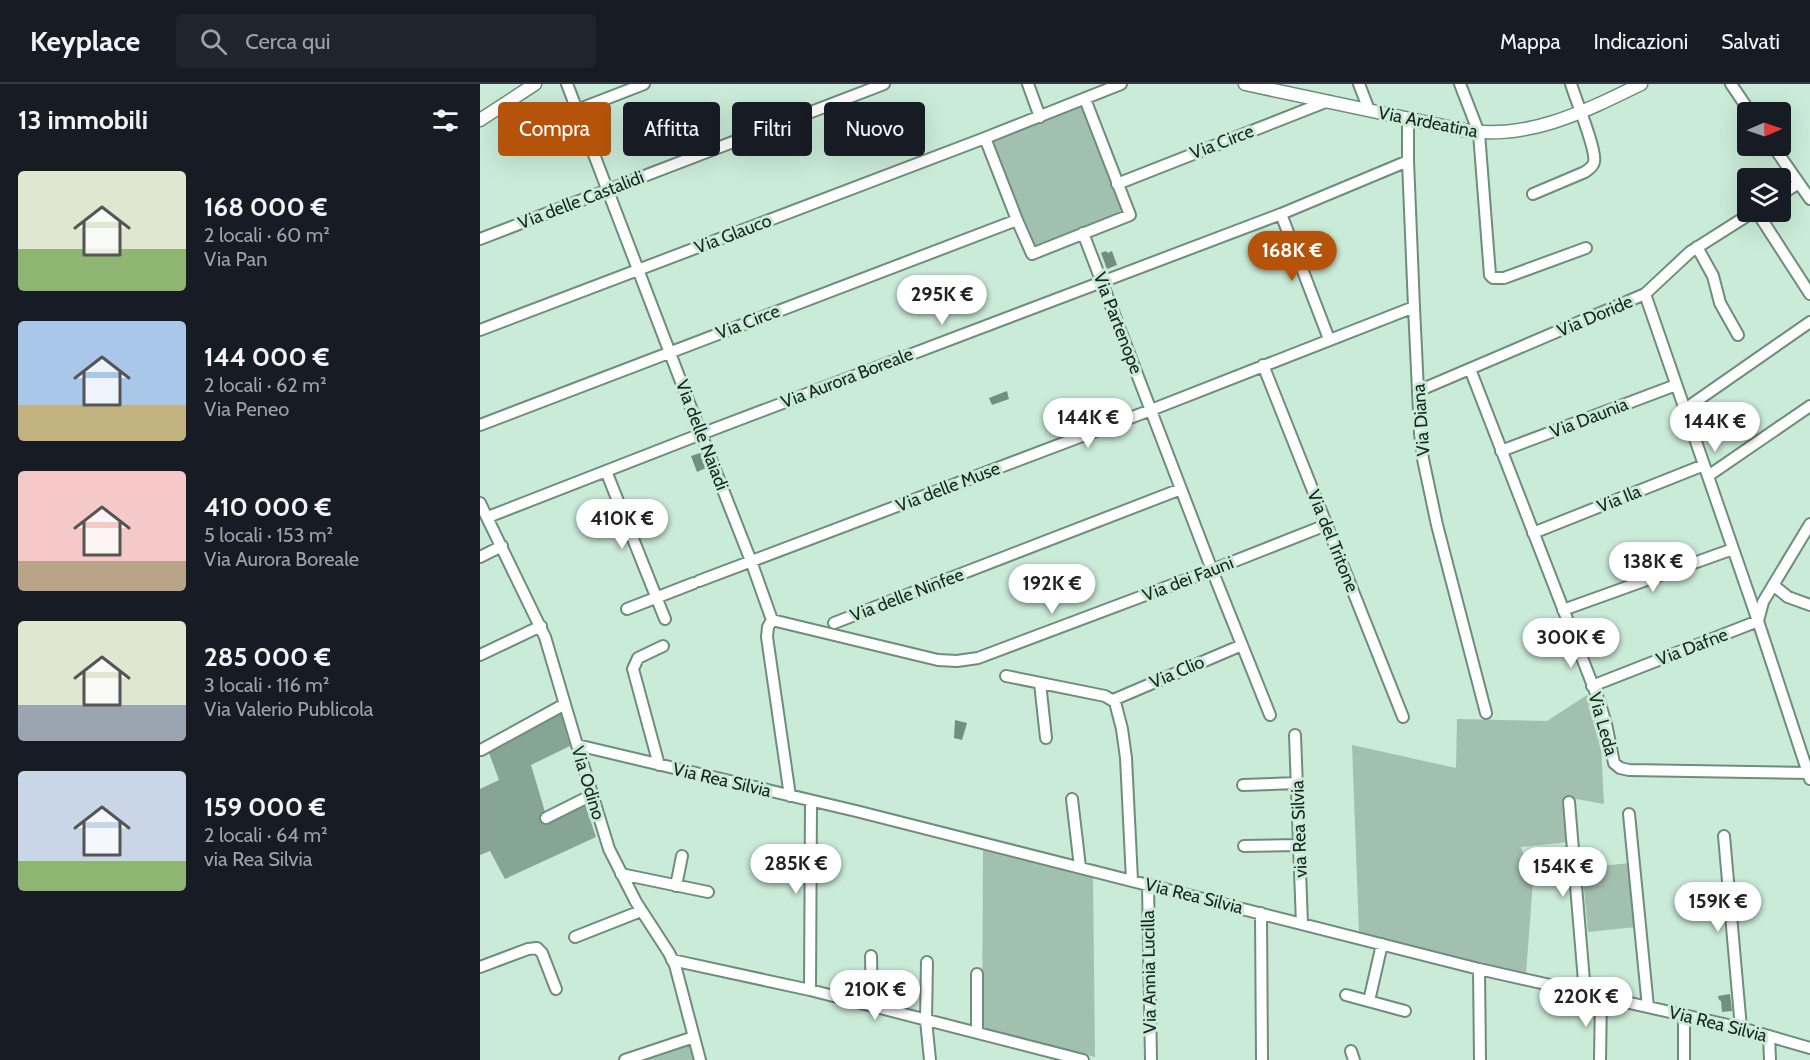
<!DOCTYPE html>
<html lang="it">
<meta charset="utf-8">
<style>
:root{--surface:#171b24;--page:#20242c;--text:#f1f3f6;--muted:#9ea1a6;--line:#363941;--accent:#b45309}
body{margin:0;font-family:Cabin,sans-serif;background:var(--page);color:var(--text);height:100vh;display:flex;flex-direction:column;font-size:22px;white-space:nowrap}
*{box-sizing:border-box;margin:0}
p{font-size:20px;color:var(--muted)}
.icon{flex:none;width:33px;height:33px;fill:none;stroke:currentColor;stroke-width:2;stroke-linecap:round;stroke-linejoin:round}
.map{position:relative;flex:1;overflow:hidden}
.panel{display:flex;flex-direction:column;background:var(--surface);width:480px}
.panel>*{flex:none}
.banner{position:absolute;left:18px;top:18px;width:570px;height:54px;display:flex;gap:12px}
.needle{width:39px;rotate:88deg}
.buttons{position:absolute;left:1257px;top:18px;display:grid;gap:12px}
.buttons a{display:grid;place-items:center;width:54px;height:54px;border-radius:6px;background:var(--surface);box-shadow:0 6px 24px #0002;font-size:30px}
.price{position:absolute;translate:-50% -51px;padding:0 14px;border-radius:21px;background:#fff;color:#222;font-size:20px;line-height:39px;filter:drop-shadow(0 2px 3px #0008)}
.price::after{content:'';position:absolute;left:50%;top:36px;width:18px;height:14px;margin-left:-9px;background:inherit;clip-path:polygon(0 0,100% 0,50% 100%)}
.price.active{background:var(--accent);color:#fff}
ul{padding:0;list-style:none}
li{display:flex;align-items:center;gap:18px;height:150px;padding:0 18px}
li span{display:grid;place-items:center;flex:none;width:168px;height:120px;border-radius:6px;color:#555}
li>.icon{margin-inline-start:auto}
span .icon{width:72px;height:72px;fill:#fffc;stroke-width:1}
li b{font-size:26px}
h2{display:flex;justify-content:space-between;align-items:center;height:72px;padding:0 18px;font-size:26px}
.pill{padding:0 21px;border-radius:6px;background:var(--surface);box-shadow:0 6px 24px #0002;font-size:21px;line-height:54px}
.pill.active{background:var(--accent);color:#fff}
header{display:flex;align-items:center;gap:36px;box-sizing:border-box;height:84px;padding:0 30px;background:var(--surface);border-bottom:2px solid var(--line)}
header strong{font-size:28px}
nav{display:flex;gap:33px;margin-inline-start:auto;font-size:21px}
.search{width:420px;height:54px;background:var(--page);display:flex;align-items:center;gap:15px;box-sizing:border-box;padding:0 21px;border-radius:6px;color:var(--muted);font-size:22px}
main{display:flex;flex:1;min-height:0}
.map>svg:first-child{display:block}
.green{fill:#a2c0af}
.forest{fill:#87a594}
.water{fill:#728f7e}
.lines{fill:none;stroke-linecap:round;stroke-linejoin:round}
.minor-casing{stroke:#6e8d7b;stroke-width:14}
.major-casing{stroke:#6e8d7b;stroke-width:15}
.minor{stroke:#fff;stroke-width:10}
.major{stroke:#fff;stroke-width:12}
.labels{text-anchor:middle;stroke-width:6;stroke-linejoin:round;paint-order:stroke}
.street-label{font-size:18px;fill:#19261f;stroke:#caebd8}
</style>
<header>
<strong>Keyplace</strong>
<div class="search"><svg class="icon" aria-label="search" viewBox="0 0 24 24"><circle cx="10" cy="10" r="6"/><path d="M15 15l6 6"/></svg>Cerca qui</div>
<nav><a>Mappa</a><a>Indicazioni</a><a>Salvati</a></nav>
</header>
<main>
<section class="panel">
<h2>13 immobili<svg class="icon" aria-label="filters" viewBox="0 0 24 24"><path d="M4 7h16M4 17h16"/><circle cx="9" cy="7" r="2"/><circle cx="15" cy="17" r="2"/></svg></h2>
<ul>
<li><span style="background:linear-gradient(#dfe7d0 65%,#8fb573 0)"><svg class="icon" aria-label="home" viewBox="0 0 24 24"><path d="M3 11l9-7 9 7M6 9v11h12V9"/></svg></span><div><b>168 000 €</b><p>2 locali · 60 m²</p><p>Via Pan</p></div></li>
<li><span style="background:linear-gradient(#a9c7e8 70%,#c2b280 0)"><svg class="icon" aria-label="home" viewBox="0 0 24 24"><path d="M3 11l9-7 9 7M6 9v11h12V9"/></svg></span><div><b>144 000 €</b><p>2 locali · 62 m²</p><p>Via Peneo</p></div></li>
<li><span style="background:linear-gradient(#f6c9c9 75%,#b9a48a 0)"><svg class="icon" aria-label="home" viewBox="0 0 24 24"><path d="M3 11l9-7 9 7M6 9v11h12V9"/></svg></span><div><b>410 000 €</b><p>5 locali · 153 m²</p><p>Via Aurora Boreale</p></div></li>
<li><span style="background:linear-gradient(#dfe7d0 70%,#9aa5b1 0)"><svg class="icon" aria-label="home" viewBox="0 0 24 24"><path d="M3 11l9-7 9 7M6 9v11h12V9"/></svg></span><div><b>285 000 €</b><p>3 locali · 116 m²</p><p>Via Valerio Publicola</p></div></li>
<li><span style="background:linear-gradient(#c9d6e8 75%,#8fb573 0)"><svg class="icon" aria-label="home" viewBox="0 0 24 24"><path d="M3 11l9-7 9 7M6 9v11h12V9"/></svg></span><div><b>159 000 €</b><p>2 locali · 64 m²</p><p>via Rea Silvia</p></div></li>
</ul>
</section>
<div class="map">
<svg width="1330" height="976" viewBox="0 0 1330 976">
<rect width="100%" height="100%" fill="#caebd8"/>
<path class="green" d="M605,15L650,131L552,170L505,54Z
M1107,611L1120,642L1124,720L1085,713L1088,758L1041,763L1053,797L1046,890L879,849L872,661L976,684L977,635L1067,637Z
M503,764L613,793L615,973L502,945Z
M1150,779L1156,843L1108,848L1102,784Z
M209,960L214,976H162Z"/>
<path class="forest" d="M81,629L90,662L51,681L68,738L105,720L116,753L25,795L10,767L0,771V705L19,696L9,669Z"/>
<path class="water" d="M626,167L628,169L632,167L637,181L627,185L621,169Z
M527,307L529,315L512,321L509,314Z
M220,369L226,384L217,388L211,372Z
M475,636L487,639L482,656L474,654Z
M1250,910L1252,927L1242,928L1241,917L1239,916L1238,912Z"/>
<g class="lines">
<g class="minor-casing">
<path id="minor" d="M87,0L221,350L271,477L292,536L288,543L287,553L310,712
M548,0L560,33
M879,0L889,26
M980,0L999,49L1010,191L1013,194H1024L1106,164
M1251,0L1270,28
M605,15L650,131L552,170L537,136L505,54L641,0
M97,26L164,0
M928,35V77L934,223L940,349L943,375L957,441L1006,629
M1293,62L1330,115
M637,100L848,17
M1053,110L1105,88C1109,85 1113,83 1114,78C1117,66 1095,14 1091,0
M1300,111L1319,99
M1277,128L1330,210
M801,130L849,255
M603,149L732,486L790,631
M0,155L404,0
M1217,163L1233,192L1240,219L1258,251
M0,246L505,54
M783,281L923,633
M990,285L1120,620L1126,640L1134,679L1140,684L1149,686L1328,689
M938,307L1165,210L1210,168L1273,128
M1205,325L1330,238
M0,341L537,136
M1021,367L1196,301
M126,387L185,535
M1228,392L1330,322
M0,419L65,553L97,661L129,765L156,818L189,869L195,881L220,976
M8,433L221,350L801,130L928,77
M1053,449L1224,381
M0,473L22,462
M219,497L671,326L934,223
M1293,501L1308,513L1330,521
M147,525L214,499
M1083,526L1253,465
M292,536L458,576L477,577L498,574L732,486L846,441
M354,539L701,405
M0,571L61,542
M526,592L625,612L635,618L642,645L646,674L652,796
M560,599L566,654
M1112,602L1278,537L1165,210
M633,616L762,561
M815,651L822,840
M97,661L376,727L999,885L1261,944L1330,964
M1,666L85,620
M179,681L153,585L158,574L183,562
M1330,695L1278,537L1283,518L1330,440
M763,701L817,699
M592,715L600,783
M1089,718L1105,909
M1149,730L1168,923
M66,734L112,711
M1244,752L1261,944
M764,762L819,761
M141,790L228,808
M668,800L671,976
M196,802L202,772
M781,829L782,976
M95,853L161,827
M391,872L392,922
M192,876L330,906L603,976
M447,878L446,936L450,976
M0,883L48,865L57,864L62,869L76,905
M999,885L1000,976
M330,906L331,717
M866,911L925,927
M889,917L902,860
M1204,931V976
M497,949V890
M1289,952L1290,976
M871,967L874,976
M145,976L214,953
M1120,976L1121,912"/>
</g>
<g class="major-casing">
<path id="major" d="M765,0L982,46C1047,57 1104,28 1161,0
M0,36L55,0"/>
</g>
<use href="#minor" class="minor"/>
<use href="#major" class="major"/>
</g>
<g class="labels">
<g class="street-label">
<text transform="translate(948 38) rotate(11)" y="6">Via Ardeatina</text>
<text transform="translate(742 58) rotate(-21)" y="6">Via Circe</text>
<text transform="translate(101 116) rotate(-21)" y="6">Via delle Castalidi</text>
<text transform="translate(253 150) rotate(-21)" y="6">Via Glauco</text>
<text transform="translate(1115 232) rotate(-23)" y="6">Via Doride</text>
<text transform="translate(268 238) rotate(-21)" y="6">Via Circe</text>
<text transform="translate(638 239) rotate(69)" y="6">Via Partenope</text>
<text transform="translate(367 294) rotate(-21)" y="6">Via Aurora Boreale</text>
<text transform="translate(1109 334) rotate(-21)" y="6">Via Daunia</text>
<text transform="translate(941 336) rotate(-94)" y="6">Via Diana</text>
<text transform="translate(222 351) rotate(69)" y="6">Via delle Naiadi</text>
<text transform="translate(468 403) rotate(-21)" y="6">Via delle Muse</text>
<text transform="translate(1139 415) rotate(-22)" y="6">Via Ila</text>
<text transform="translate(853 457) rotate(68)" y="6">Via del Tritone</text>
<text transform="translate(708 495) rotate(-21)" y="6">Via dei Fauni</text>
<text transform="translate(427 511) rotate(-21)" y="6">Via delle Ninfee</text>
<text transform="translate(1212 563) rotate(-21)" y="6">Via Dafne</text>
<text transform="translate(697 588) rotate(-23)" y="6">Via Clio</text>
<text transform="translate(1123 640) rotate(74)" y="6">Via Leda</text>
<text transform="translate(242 696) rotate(13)" y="6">Via Rea Silvia</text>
<text transform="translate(108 699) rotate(73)" y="6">Via Odino</text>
<text transform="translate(819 745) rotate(-92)" y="6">via Rea Silvia</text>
<text transform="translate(714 812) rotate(14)" y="6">Via Rea Silvia</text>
<text transform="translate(669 888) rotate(-91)" y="6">Via Annia Lucilla</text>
<text transform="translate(1238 940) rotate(14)" y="6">Via Rea Silvia</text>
</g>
</g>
</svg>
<div class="buttons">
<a><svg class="needle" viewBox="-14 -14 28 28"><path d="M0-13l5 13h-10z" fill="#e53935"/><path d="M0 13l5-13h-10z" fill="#9ea1a6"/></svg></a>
<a><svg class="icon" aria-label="layers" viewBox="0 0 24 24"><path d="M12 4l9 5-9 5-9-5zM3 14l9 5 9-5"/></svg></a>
</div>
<b class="price active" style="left:812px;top:198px">168K €</b>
<b class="price" style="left:462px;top:242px">295K €</b>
<b class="price" style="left:608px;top:365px">144K €</b>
<b class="price" style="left:1235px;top:369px">144K €</b>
<b class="price" style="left:142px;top:466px">410K €</b>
<b class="price" style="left:1173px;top:509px">138K €</b>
<b class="price" style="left:572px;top:531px">192K €</b>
<b class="price" style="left:1091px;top:585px">300K €</b>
<b class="price" style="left:316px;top:811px">285K €</b>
<b class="price" style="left:1083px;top:814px">154K €</b>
<b class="price" style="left:1238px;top:849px">159K €</b>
<b class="price" style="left:395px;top:937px">210K €</b>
<b class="price" style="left:1106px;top:944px">220K €</b>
<div class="banner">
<a class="pill active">Compra</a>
<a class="pill">Affitta</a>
<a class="pill">Filtri</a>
<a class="pill">Nuovo</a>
</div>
</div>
</main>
